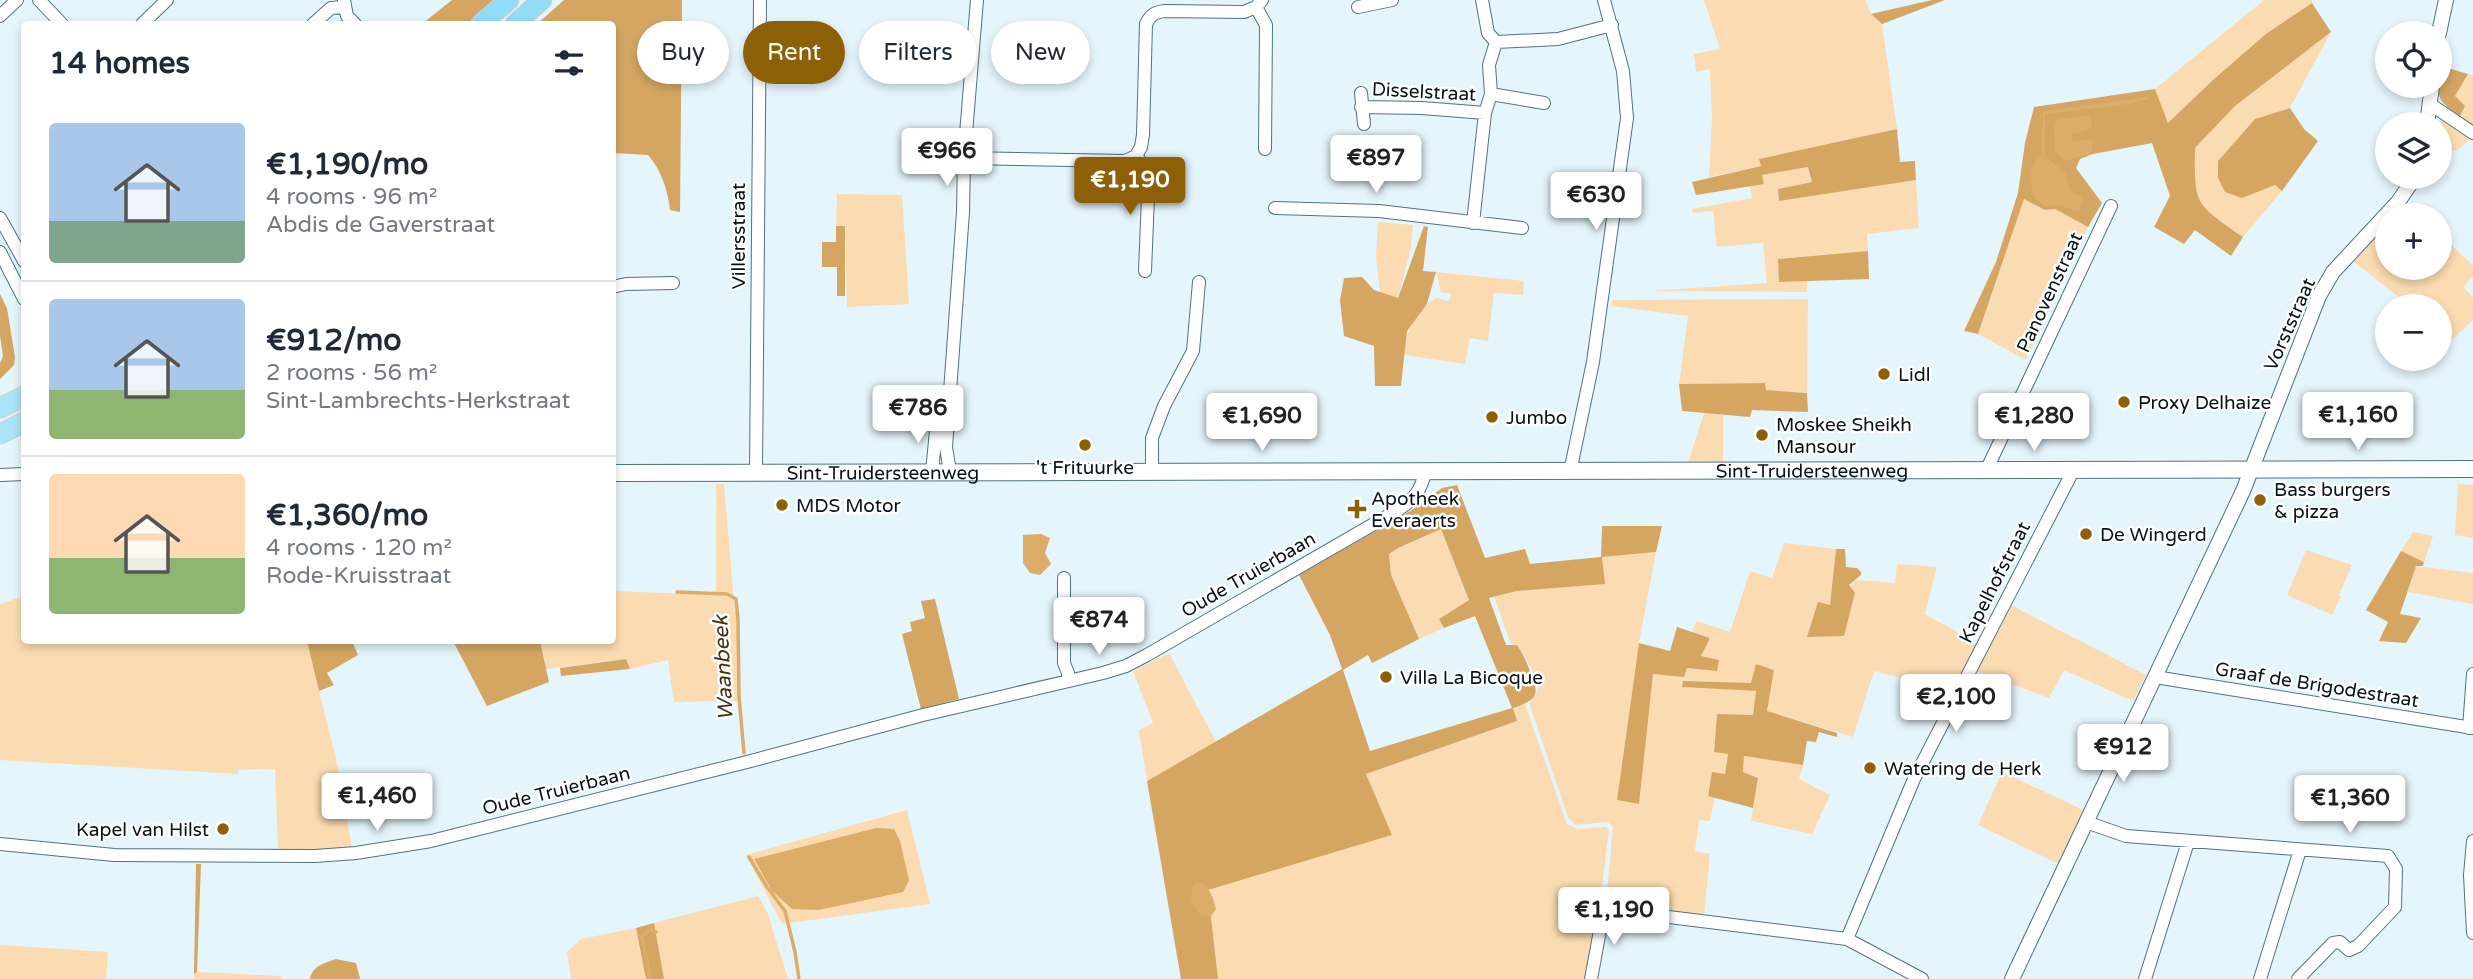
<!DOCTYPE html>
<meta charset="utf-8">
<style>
:root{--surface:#fff;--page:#f2f2f3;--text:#1f2937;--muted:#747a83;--line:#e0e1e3;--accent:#8d5f06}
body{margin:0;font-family:"Varela Round",sans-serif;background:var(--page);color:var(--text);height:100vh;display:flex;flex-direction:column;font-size:26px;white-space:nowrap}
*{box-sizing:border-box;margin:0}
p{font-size:23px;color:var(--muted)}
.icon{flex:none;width:38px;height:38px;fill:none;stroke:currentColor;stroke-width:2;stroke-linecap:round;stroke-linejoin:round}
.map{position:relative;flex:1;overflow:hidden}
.sheet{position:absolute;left:21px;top:21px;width:595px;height:623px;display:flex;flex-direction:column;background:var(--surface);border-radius:7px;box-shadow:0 4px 10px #0003}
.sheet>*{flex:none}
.top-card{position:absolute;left:637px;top:21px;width:665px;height:63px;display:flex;gap:14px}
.buttons{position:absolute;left:2375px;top:21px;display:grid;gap:14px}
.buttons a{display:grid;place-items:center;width:77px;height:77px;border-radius:50%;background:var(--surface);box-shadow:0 4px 10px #0003;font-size:35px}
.price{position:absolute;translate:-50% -60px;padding:0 16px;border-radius:7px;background:#fff;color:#222;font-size:23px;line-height:46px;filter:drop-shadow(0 2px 4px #0008)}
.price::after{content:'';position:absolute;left:50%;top:42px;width:21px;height:16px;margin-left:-10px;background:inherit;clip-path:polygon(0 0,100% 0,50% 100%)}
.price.selected{background:var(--accent);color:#fff}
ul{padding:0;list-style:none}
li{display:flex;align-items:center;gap:21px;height:175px;padding:0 28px}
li+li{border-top:2px solid var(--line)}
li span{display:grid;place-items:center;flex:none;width:196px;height:140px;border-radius:7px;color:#555}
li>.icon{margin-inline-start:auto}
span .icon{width:84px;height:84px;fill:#fffc;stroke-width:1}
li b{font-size:30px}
h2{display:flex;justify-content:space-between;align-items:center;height:84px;padding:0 28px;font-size:30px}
.chip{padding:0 24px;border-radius:32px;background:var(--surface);box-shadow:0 4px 10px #0003;font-size:24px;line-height:63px}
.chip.selected{background:var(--accent);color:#fff}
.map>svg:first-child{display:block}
.green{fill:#fbdcb2}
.forest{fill:#d4a662;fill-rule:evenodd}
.water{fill:#dcad69}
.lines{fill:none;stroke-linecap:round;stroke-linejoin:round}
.stream{stroke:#dcad69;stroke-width:3.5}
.minor-casing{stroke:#4e7381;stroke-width:14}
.tertiary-casing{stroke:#4e7381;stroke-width:16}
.secondary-casing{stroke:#4e7381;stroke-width:18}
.primary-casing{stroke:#cdd0d1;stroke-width:21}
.trunk-casing{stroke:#cdd0d1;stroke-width:21}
.minor{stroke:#fff;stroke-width:12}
.tertiary{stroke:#fff;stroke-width:14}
.secondary{stroke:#fff;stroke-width:16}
.primary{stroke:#ade5f8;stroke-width:19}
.trunk{stroke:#92dcf6;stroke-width:19}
.poi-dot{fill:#8d5f06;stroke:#fff;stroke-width:2.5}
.labels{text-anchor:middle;stroke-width:5;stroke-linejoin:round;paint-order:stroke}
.street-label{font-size:19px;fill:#041318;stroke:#fff}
.poi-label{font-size:19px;fill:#041318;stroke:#fff;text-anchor:start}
.water-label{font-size:21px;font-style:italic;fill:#463214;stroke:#fff}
</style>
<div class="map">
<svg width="2473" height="979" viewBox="0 0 2473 979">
<rect width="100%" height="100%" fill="#e5f5fc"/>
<path class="green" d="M1704,0H1865L1871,14L1882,24L1897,129L1759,159L1761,166L1709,177L1712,120L1710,69L1696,72L1694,54L1720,49Z
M2264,0H2312V3L2267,33L2214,79L2168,124L2155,89Z
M2331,32L2290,108L2255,119L2218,161L2242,197L2275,184L2282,191L2243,237L2202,207L2194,188L2195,148L2235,106Z
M2468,74L2473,75V126L2460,116L2465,106L2454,96Z
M2442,120L2471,137C2462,148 2455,154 2440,152V124H2436Z
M1808,167L1812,182L1779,189V201L1916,180L1919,228L1867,234L1868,251L1778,259L1780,282L1807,281V292L1650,291L1767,283L1763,243L1717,247L1713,211L1693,213L1692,209L1752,198L1750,186L1764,184L1762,175Z
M837,194L902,195L909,304L847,307L845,227L836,226Z
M2024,199L2045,210L2055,209L2088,227L2026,360L1978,334Z
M1378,222L1413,225L1411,248L1398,298L1380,293L1376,257Z
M2387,225V268H2440V235L2473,265V276L2463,287L2473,297V320L2440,351V306H2410L2353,261Z
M1436,272L1524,281L1523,295L1494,293L1488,341L1470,338L1465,364L1404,355C1407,329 1413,313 1436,298L1449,301L1451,294L1441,292Z
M1808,299L1807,393L1766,390L1765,383L1679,384L1688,316L1611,306L1613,300Z
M1704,413L1723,415V463H1688Z
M716,484H724L734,602C741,634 739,668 737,701L674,702L668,660L630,669L626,659L546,669L540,641L612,640L613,591L716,595Z
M2458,484L2473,485V538L2455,535Z
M1441,529L1469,600L1439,619L1444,628L1419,639L1391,575L1389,554L1398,548Z
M2413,532L2433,536L2424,562L2401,551Z
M1784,543L1836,549L1830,605L1807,636L1856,580L1895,583L1897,564L1937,567L1925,614L1980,645L1953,691L1874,671L1853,737L1767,711L1774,669L1752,683L1683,687L1756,691L1753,715L1717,714L1714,751L1728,754L1725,774L1712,772L1708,795L1715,797L1710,821L1699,820L1695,851L1710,854L1704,916L1606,902L1613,827L1608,822L1576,825L1568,817L1529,703C1532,698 1537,694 1537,688C1537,676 1524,655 1517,645L1511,644L1494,597L1517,591L1604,584L1602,557L1656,552L1639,643L1617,800L1638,804L1653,673L1684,677L1687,668L1700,656L1710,638L1692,632L1697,621L1730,632L1750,571L1772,578Z
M2306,550L2352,565L2339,595L2341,597L2332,615L2287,595Z
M2416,566L2473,573V604L2408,592Z
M24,596V640L307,641L340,776L352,849H278L275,769L238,770V774L0,760V604Z
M2011,605L2146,675L2133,701L2064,670L2049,698L1977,671Z
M1169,653L1216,742L1147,781L1139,730L1153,723L1133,671Z
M1525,704L1567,824L1578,829L1606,827L1609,830L1602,886L1587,979H1218L1208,890L1391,835L1366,774L1517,721L1513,708Z
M1744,756L1803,765L1799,779L1830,795L1812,834L1751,821L1758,778L1743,772Z
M2002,772L2084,810L2059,864L1978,825Z
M907,810L930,904L782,924L746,855Z
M758,896L768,914L788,979H664L654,923Z
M636,928L646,979H571L567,952L581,939Z
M0,945L108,952L106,979H0Z
M197,972L280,976L283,979H194V974Z"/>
<path class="forest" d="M452,0H496L467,24H422Z
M564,0H682L680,212L670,210C668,190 661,170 648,155L613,153L612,24H537Z
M1932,0H1945L1882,24L1871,14Z
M2312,3L2331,32L2235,106L2195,148C2194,208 2196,203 2243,237L2231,256L2195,230L2184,244L2154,227L2170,196L2152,143L2093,154L2080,159L2076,168L2102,203L2088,227L2055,209L2045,210L2024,199L1978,334L1964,331L1996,262L2018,193L2025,143L2034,107L2155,89L2168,123L2214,79L2267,33Z
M2441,66L2468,74L2455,96L2465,106L2460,116C2433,98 2438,96 2441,66Z
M2290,108L2304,129L2318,141L2282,191L2275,185L2242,198L2225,192L2218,178V161L2255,119Z
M1897,129L1900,162L1915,161L1916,180L1779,201L1778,189L1812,182L1808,167L1762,175L1764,184L1696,195L1692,182L1761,166L1759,159Z
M836,226H845V296H837V267H822V242H836Z
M1424,226L1428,227L1423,271L1436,272L1427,304L1407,331L1401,386H1375L1374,346L1344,336L1340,300L1344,278L1362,277L1374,290L1398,298Z
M1868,251L1869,279L1779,282L1778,259Z
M0,294L7,308L15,357L14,365L0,379V363L3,356L0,336Z
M1765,383L1766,390L1807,393L1808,412L1752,410L1750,417L1682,411L1679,384Z
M1457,485L1485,558L1525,549L1530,564L1601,557L1602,526H1662L1656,552L1602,557L1605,584L1517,591L1489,598L1506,645H1517C1523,654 1526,661 1530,671C1540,694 1538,700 1513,708L1517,721L1366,774L1392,835L1208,890L1218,979H1181L1147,781L1342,669L1330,635L1299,575L1412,510L1442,488ZM1441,529L1469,600L1439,619L1444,628L1475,616L1512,708L1370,751L1343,670L1368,655L1372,663L1419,639L1391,575L1389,554L1398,548Z
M1836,549H1845L1846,567L1857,568L1861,572V575L1849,585L1855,593L1844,636L1807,637L1818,602L1830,605Z
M2401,551L2424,562L2423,566H2416L2400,614L2421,618L2406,643L2379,641L2388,622L2366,610Z
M935,599L959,699L921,709L902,634L912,631L910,622L925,618L921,601Z
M1677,627L1710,638L1701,656L1719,660L1717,671L1687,668L1684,677L1653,674L1639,804L1617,800L1639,643L1670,651Z
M307,641H352L358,655L327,673L334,685L319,691Z
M453,641H540L549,682L487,706Z
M626,659L630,669L561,676L560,668Z
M1756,664L1774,670L1767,711L1837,733V737L1819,732L1816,742L1807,741L1803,765L1744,756L1743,772L1758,778L1753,808L1708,796L1712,772L1725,774L1728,754L1714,752L1717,714L1753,715L1756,691L1682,687L1683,681L1751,683Z
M196,864H201L197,972L194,974Z
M654,923L664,979H646L636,928Z
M336,959L356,963L360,979H310C312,966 325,963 336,959Z"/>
<path class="water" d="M2148,97V99L2129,104L2045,114V157L2065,172L2070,190L2083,198L2079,212L2059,205L2045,207L2034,197C2031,183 2027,164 2041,156L2043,111Z
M2089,116L2092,120L2091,128L2079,133H2073L2071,137L2074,141L2093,140L2091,154L2065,161L2055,152L2054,128L2057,119Z
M1041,534L1050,538L1045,553L1051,564L1040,575L1030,573L1023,563V535Z
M876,828L894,829L900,841L909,880L903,892L819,910L792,909L772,891L754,859Z
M1197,881C1209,884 1213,897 1216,909L1211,916L1203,917C1190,906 1187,896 1197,881Z"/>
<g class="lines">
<path class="stream" d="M677,592L727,594L736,599L738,619L739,697L744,753
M749,857L767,887L785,911L795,952L799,979
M650,979L642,936L651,929L656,932"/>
<g class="minor-casing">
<path id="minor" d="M39,0L62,24
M344,0L347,16L355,24
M1482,0L1488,33L1496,42L1558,39L1612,25
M1256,7L1266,25L1265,149
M1358,7L1392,0
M0,16L17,0
M142,24L167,0
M313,24L331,8L344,7
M1361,93L1364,124
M1491,94L1544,103
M2430,104L2473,133
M1361,107L1422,108L1485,113
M1136,156L1149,172L1145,271
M964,158L1125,161L1136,156L1141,147L1143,135L1146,24C1150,15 1155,12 1165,11L1244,12L1256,7L1262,0
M1275,208L1379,211L1522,228
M0,218L24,261
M1473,223L1485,113L1491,94L1489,65L1496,42
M0,252L24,299
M612,287L626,284L673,283
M1986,471L2111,206
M932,472L937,420L946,392
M950,472L946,447L963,212L964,158L977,0
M1152,472V438L1164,406L1193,351L1199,282
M1570,472L1593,362L1627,118L1623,71L1604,0
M756,473L760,0
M0,475L24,474
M1064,578V663L1068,673V681
M2155,677L2473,728
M2469,728L2473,674
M2086,822L2126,836L2388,856L2396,869L2395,907L2358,946L2349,950L2340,942L2333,943L2298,979
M2473,841L2470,875L2473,933
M0,844L114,855L315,856L356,853L431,841L747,762L923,715L1103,673L1126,666L1147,655L1398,510C1414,499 1421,491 1425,472
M1591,979L1604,909L1847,939
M1922,979L1847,939L1914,779L2073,471
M2145,979L2188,842
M2260,979L2300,850"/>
</g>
<g class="tertiary-casing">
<path id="tertiary" d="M2439,33L2446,0
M2427,124L2432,86
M2012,979L2243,491L2319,296L2333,272L2398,202L2415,177"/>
</g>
<g class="secondary-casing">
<g id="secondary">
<path id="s1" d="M612,473L2473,469"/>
</g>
</g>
<g class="primary-casing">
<path id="primary" d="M0,408L24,396
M0,434L24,422"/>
</g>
<g class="trunk-casing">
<path id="trunk" d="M481,24L509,0
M515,24L542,0"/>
</g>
<use href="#minor" class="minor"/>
<use href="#tertiary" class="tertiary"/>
<use href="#secondary" class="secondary"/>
<use href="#primary" class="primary"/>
<use href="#trunk" class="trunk"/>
</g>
<g class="poi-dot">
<circle cx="1884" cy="374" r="7"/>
<circle cx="2124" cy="402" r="7"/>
<circle cx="1492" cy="417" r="7"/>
<circle cx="1762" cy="435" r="7"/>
<circle cx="1085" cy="445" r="7"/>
<circle cx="2260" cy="500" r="7"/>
<circle cx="782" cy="505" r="7"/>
<path d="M1353.5 498.5h7v7h7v7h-7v7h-7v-7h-7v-7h7z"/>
<circle cx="2086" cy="534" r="7"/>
<circle cx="1386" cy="677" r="7"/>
<circle cx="1870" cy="768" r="7"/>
<circle cx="223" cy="829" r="7"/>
</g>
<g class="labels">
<g class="street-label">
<text transform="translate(1424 91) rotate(3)" y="7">Disselstraat</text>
<text transform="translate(738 236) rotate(-90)" y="7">Villersstraat</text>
<text transform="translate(2049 292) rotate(-65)" y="7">Panovenstraat</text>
<text transform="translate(2289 324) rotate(-66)" y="7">Vorststraat</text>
<text dy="7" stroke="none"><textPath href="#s1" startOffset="1200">Sint-Truidersteenweg</textPath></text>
<text dy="7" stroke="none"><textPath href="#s1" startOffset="271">Sint-Truidersteenweg</textPath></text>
<text transform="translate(1248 574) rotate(-30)" y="7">Oude Truierbaan</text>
<text transform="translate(1994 582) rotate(-63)" y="7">Kapelhofstraat</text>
<text transform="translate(2317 684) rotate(9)" y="7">Graaf de Brigodestraat</text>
<text transform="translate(556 790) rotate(-14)" y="7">Oude Truierbaan</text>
</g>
<g class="poi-label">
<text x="1898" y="381">Lidl</text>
<text x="2138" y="409">Proxy Delhaize</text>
<text x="1506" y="424">Jumbo</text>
<text x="1776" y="431">Moskee Sheikh<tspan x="1776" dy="22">Mansour</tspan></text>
<text x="1085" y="474" text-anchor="middle">'t Frituurke</text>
<text x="2274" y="496">Bass burgers<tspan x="2274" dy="22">&amp; pizza</tspan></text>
<text x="1371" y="505">Apotheek<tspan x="1371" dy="22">Everaerts</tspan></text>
<text x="796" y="512">MDS Motor</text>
<text x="2100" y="541">De Wingerd</text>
<text x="1400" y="684">Villa La Bicoque</text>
<text x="1884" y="775">Watering de Herk</text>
<text x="209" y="836" text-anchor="end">Kapel van Hilst</text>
</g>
<g class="water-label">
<text transform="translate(723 668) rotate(-93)" y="7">Waanbeek</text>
</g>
</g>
</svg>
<div class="buttons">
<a><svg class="icon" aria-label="locate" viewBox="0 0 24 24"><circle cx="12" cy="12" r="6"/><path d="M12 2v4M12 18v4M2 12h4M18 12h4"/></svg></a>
<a><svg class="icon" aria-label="layers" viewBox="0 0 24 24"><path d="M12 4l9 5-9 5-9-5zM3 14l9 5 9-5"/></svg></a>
<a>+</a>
<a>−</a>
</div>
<b class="price" style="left:947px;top:188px">€966</b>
<b class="price" style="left:1376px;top:195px">€897</b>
<b class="price selected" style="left:1130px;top:217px">€1,190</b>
<b class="price" style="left:1596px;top:232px">€630</b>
<b class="price" style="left:918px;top:445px">€786</b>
<b class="price" style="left:2358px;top:452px">€1,160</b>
<b class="price" style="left:1262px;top:453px">€1,690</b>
<b class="price" style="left:2034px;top:453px">€1,280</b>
<b class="price" style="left:1099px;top:657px">€874</b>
<b class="price" style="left:1956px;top:734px">€2,100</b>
<b class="price" style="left:2123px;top:784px">€912</b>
<b class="price" style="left:377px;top:833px">€1,460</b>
<b class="price" style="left:2350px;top:835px">€1,360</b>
<b class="price" style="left:1614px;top:947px">€1,190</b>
<div class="top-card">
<a class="chip">Buy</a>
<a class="chip selected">Rent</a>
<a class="chip">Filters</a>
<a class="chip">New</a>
</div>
<section class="sheet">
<h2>14 homes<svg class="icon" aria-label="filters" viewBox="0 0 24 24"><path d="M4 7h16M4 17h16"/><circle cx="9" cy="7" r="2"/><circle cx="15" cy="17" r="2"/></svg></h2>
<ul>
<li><span style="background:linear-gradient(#a9c7e8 70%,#7fa58c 0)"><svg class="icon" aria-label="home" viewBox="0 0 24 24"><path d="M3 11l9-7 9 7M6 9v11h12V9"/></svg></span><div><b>€1,190/mo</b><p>4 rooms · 96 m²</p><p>Abdis de Gaverstraat</p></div></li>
<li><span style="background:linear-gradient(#a9c7e8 65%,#8fb573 0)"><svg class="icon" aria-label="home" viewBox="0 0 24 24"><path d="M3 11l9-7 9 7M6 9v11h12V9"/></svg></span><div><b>€912/mo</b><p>2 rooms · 56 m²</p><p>Sint-Lambrechts-Herkstraat</p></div></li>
<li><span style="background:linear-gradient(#ffd9b3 60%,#8fb573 0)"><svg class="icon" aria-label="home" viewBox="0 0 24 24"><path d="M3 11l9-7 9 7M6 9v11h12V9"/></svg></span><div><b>€1,360/mo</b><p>4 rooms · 120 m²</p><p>Rode-Kruisstraat</p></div></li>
</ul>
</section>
</div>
